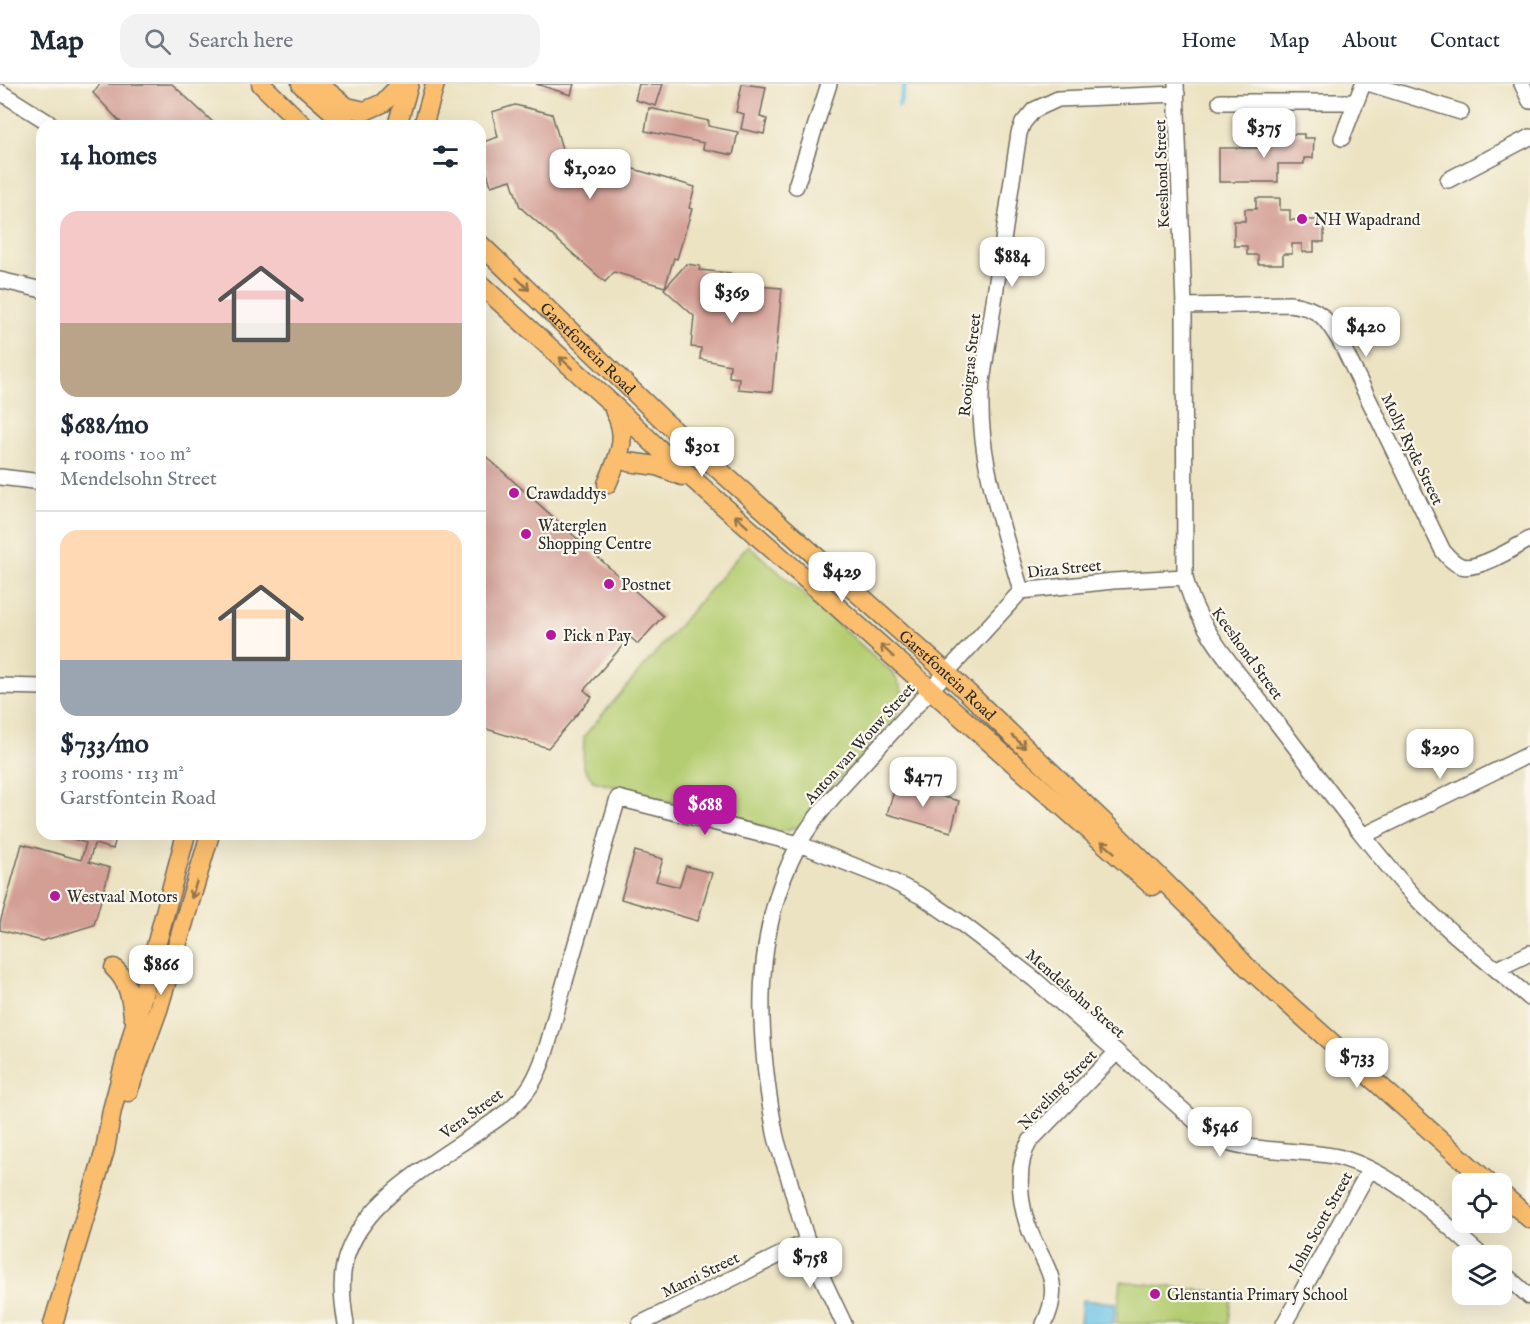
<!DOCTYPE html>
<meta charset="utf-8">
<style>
:root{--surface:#fff;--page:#f2f2f3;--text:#1f2937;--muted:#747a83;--line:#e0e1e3;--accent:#b5179e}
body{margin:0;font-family:"IM FELL English",serif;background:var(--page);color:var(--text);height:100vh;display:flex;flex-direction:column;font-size:22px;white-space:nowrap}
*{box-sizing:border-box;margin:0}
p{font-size:20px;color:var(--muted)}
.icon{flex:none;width:33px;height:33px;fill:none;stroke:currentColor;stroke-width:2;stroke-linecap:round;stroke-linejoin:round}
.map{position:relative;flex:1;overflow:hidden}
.sheet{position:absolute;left:36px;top:36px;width:450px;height:720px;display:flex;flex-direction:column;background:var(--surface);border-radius:18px;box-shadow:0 6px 24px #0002}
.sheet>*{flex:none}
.tools{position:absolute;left:1452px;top:1089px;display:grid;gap:12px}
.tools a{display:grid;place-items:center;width:60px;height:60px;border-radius:12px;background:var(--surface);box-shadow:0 6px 24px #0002;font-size:30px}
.price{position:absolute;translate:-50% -51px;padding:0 14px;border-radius:12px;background:#fff;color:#222;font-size:20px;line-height:39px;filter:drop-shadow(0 2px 3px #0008)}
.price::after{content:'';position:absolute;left:50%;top:36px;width:18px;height:14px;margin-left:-9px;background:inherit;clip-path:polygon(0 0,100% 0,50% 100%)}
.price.active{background:var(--accent);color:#fff}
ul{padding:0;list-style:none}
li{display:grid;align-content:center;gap:12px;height:318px;padding:0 24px}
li+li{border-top:2px solid var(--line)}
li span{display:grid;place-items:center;height:186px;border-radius:18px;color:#555}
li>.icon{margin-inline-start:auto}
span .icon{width:108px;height:108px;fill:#fffc;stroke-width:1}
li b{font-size:26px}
h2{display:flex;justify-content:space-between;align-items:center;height:72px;padding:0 24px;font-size:26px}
header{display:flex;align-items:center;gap:36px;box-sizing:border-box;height:84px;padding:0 30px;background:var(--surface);border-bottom:2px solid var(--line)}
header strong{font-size:28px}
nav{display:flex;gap:33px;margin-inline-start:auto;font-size:21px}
.search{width:420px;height:54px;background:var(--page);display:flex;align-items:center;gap:15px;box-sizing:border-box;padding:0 21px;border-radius:18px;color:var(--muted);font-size:22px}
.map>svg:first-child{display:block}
.green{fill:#b5cd72;stroke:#707c4e;stroke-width:1.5}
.water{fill:#69c2e6;stroke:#4a7688;stroke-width:1.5}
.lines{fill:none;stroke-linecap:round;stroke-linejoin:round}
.stream{stroke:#69c2e6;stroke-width:4.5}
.building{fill:#d39e94}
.minor-casing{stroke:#6f6b60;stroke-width:18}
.major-casing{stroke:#6f6b60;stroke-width:21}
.minor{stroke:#fff;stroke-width:15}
.major{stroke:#fbbe6e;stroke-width:18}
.oneway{stroke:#93744c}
.poi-dot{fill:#b5179e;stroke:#fbf7ec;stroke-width:2}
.labels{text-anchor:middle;stroke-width:4.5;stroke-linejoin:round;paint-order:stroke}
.street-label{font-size:16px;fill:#2b2b2b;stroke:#fbf7ec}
.poi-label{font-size:16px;fill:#2b2b2b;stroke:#fbf7ec;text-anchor:start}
</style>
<header>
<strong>Map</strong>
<div class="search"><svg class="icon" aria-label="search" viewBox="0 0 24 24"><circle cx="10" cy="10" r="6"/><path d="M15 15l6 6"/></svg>Search here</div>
<nav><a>Home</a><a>Map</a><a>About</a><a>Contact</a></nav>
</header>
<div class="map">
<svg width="1530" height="1240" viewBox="0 0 1530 1240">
<rect width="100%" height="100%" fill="#fbf7ec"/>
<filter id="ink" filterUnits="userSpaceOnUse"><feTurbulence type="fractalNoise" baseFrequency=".0167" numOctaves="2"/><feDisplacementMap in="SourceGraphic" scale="12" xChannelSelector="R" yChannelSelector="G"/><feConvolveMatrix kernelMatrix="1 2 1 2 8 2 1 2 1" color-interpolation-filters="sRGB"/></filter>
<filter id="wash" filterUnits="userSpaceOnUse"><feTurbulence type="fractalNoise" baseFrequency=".008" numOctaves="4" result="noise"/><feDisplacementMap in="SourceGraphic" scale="24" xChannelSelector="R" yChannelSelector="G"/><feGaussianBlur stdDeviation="1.35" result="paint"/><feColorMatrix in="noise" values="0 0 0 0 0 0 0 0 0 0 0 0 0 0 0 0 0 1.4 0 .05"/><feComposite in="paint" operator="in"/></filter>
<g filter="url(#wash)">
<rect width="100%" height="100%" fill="#ece3c2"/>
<path class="green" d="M748,461L894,590C905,610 907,616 894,636L819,716L803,742L781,748L593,697L583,682L584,652Z
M1121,1197L1232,1210L1229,1240H1116Z"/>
<path class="water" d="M1082,1216L1116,1219L1113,1240H1080Z"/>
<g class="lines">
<path class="stream" d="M899,21L905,0"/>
</g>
<g id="blocks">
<path class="building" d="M100,0H172L217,42H124L93,9Z
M536,0H574L571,11Z
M639,0H663L656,22L635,16Z
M742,0L766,3L760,33L767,35L764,50L741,45L744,30L736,28Z
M515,21L552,30L570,93L582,96L589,72L695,103L689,124L692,125L677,175L674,174L665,203L614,188L605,198L520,123L511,96L491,102L480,65V59L498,53L492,28Z
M649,24L709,37L708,42L738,48L733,71L703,65L704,59L645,47Z
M1280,50H1304V54H1314L1313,74H1304V80H1278V98H1219V64H1258V57H1280Z
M1256,114H1280V126H1290V136H1324V158H1314V168H1302V160H1292V170H1283V180H1258V171H1247V162H1234V137H1245V125H1256Z
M686,180L700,182L699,186L730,189L729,200L782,204L772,308L738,305L739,294L729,293L730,281L700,275L701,264L691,263L694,232L664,205Z
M480,367L663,532L638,560L630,553L584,606L592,613L548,664L480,643Z
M896,700L959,717L951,748L887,730Z
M63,750H117L113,765L94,760L89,778L110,784L94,841L42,857L0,846V839L22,760L81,776L86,759L62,752Z
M635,767L663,775L656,797L679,803L686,782L712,789L698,837L621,815Z"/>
</g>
</g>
<g filter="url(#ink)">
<use href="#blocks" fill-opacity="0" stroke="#6f6b60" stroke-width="1.5"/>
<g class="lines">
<g class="minor-casing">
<path id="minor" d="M1176,0L1184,222L1185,493C1195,542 1240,591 1270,630C1317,690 1363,756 1414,812C1449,849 1491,880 1530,914
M1371,0L1461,28
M1522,0L1530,17
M0,8L54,42
M1220,18H1356
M1342,54L1363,0
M1448,96L1530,53
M796,102L829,0
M0,196L42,206
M1184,222L1290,220C1320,224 1326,234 1341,259L1443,467C1448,473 1453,479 1461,482C1478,487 1514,464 1530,455
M0,393L42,398
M1021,507C1002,439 975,369 982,298L1019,49L1023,39L1034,26L1058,15L1177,10
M0,602L42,603
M1365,751L1530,670
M1497,885L1530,869
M1502,1188L1530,1213
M346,1240C342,1217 339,1190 348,1168C367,1117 426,1083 469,1054C491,1039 516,1025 531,1001C546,977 553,939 561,911C580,845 599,780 618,714L799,760L890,796L923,813L961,839L1034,895L1211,1051C1240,1069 1302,1065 1338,1073C1395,1088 1438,1134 1482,1172
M640,1240L808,1157
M844,1240C831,1212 817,1185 807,1156C800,1135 794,1113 788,1091C783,1075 776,1059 774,1043C757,949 752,849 798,762C808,742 824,724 838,707L1021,507L1113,497L1185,493
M1044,1240C1050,1228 1054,1213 1052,1199C1050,1184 1038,1167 1032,1152C1020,1126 1014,1082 1030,1057L1117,968
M1284,1240L1370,1085"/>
</g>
<g class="major-casing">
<g id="major">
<path d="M261,0L304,42"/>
<path d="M301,0L349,42"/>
<path d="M303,2L322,3L347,23L365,27L383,19L401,0"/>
<path d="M397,42L409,0"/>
<path d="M423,42L435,0"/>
<path id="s1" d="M480,160L665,338L946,588L1108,742L1219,852L1247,883L1490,1100"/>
<path d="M480,200L610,318L658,364L1152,802"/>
<path d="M628,378L657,382L682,392"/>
<path d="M607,400C618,373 630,354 614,326"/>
<path d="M114,884C128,897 131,913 133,932"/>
<path d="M128,1008L158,926L210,750"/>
<path d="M1502,1110L1530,1135"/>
<path d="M53,1240L105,1066L112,1026L186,750"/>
</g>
</g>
<use href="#minor" class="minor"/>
<use href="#major" class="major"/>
</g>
<defs><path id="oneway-shaft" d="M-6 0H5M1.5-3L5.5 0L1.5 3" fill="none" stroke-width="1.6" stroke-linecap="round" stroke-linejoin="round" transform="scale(1.5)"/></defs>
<g class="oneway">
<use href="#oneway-shaft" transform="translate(523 200) rotate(44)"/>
<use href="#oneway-shaft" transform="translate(566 279) rotate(-138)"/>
<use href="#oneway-shaft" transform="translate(741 437) rotate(-138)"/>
<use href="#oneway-shaft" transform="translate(887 567) rotate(-138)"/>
<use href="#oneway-shaft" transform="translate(1019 658) rotate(44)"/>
<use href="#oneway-shaft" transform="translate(1108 763) rotate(-139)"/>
<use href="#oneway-shaft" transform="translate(194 806) rotate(107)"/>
</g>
</g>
<g class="poi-dot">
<circle cx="1302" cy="135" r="6"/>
<circle cx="514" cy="409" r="6"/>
<circle cx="526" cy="450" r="6"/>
<circle cx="609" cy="500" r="6"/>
<circle cx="551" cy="551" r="6"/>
<circle cx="55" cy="812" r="6"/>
<circle cx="1155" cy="1210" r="6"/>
</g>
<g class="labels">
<g class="street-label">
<text transform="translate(1161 90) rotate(-92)" y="6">Keeshond Street</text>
<text dy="6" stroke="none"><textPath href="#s1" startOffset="150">Garstfontein Road</textPath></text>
<text transform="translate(969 281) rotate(-84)" y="6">Rooigras Street</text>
<text transform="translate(1413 365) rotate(64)" y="6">Molly Ryde Street</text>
<text transform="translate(1064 484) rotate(-6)" y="6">Diza Street</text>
<text transform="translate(1248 569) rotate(54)" y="6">Keeshond Street</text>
<text dy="6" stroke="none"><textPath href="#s1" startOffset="636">Garstfontein Road</textPath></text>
<text transform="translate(859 659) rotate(-48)" y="6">Anton van Wouw Street</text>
<text transform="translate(1076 909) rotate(41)" y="6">Mendelsohn Street</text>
<text transform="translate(1057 1005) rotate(-46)" y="6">Neveling Street</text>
<text transform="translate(471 1029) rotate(-36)" y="6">Vera Street</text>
<text transform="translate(1320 1138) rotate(-61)" y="6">John Scott Street</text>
<text transform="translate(700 1190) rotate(-26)" y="6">Marni Street</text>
</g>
<g class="poi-label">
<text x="1314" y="141">NH Wapadrand</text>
<text x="526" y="415">Crawdaddys</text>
<text x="538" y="447">Waterglen<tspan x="538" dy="18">Shopping Centre</tspan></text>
<text x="621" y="506">Postnet</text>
<text x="563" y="557">Pick n Pay</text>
<text x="67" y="818">Westvaal Motors</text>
<text x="1167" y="1216">Glenstantia Primary School</text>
</g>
</g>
</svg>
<div class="tools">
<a><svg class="icon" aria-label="locate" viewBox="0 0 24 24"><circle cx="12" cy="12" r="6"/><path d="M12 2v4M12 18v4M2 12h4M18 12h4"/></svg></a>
<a><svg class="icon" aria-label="layers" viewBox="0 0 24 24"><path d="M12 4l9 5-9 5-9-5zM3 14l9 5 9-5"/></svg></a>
</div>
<b class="price" style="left:1264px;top:75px">$375</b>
<b class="price" style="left:590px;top:116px">$1,020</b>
<b class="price" style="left:1012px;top:204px">$884</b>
<b class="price" style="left:732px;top:240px">$369</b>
<b class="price" style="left:1366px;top:274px">$420</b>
<b class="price" style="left:702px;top:394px">$301</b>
<b class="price" style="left:842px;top:519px">$429</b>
<b class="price" style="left:1440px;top:696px">$290</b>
<b class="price" style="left:923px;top:724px">$477</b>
<b class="price active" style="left:705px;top:752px">$688</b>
<b class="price" style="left:161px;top:912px">$866</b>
<b class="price" style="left:1357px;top:1005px">$733</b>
<b class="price" style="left:1220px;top:1074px">$546</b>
<b class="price" style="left:810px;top:1205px">$758</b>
<section class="sheet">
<h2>14 homes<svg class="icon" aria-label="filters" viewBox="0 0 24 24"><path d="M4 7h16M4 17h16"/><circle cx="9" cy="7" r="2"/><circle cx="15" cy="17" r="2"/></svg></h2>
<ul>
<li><span style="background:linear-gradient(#f6c9c9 60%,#b9a48a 0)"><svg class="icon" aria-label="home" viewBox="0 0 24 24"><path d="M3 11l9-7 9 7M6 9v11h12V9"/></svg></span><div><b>$688/mo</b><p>4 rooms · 100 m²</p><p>Mendelsohn Street</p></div></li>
<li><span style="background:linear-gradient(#ffd9b3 70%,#9aa5b1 0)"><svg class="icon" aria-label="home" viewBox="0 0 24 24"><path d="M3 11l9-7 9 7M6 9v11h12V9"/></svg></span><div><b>$733/mo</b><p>3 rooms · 113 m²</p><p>Garstfontein Road</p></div></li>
</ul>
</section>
</div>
